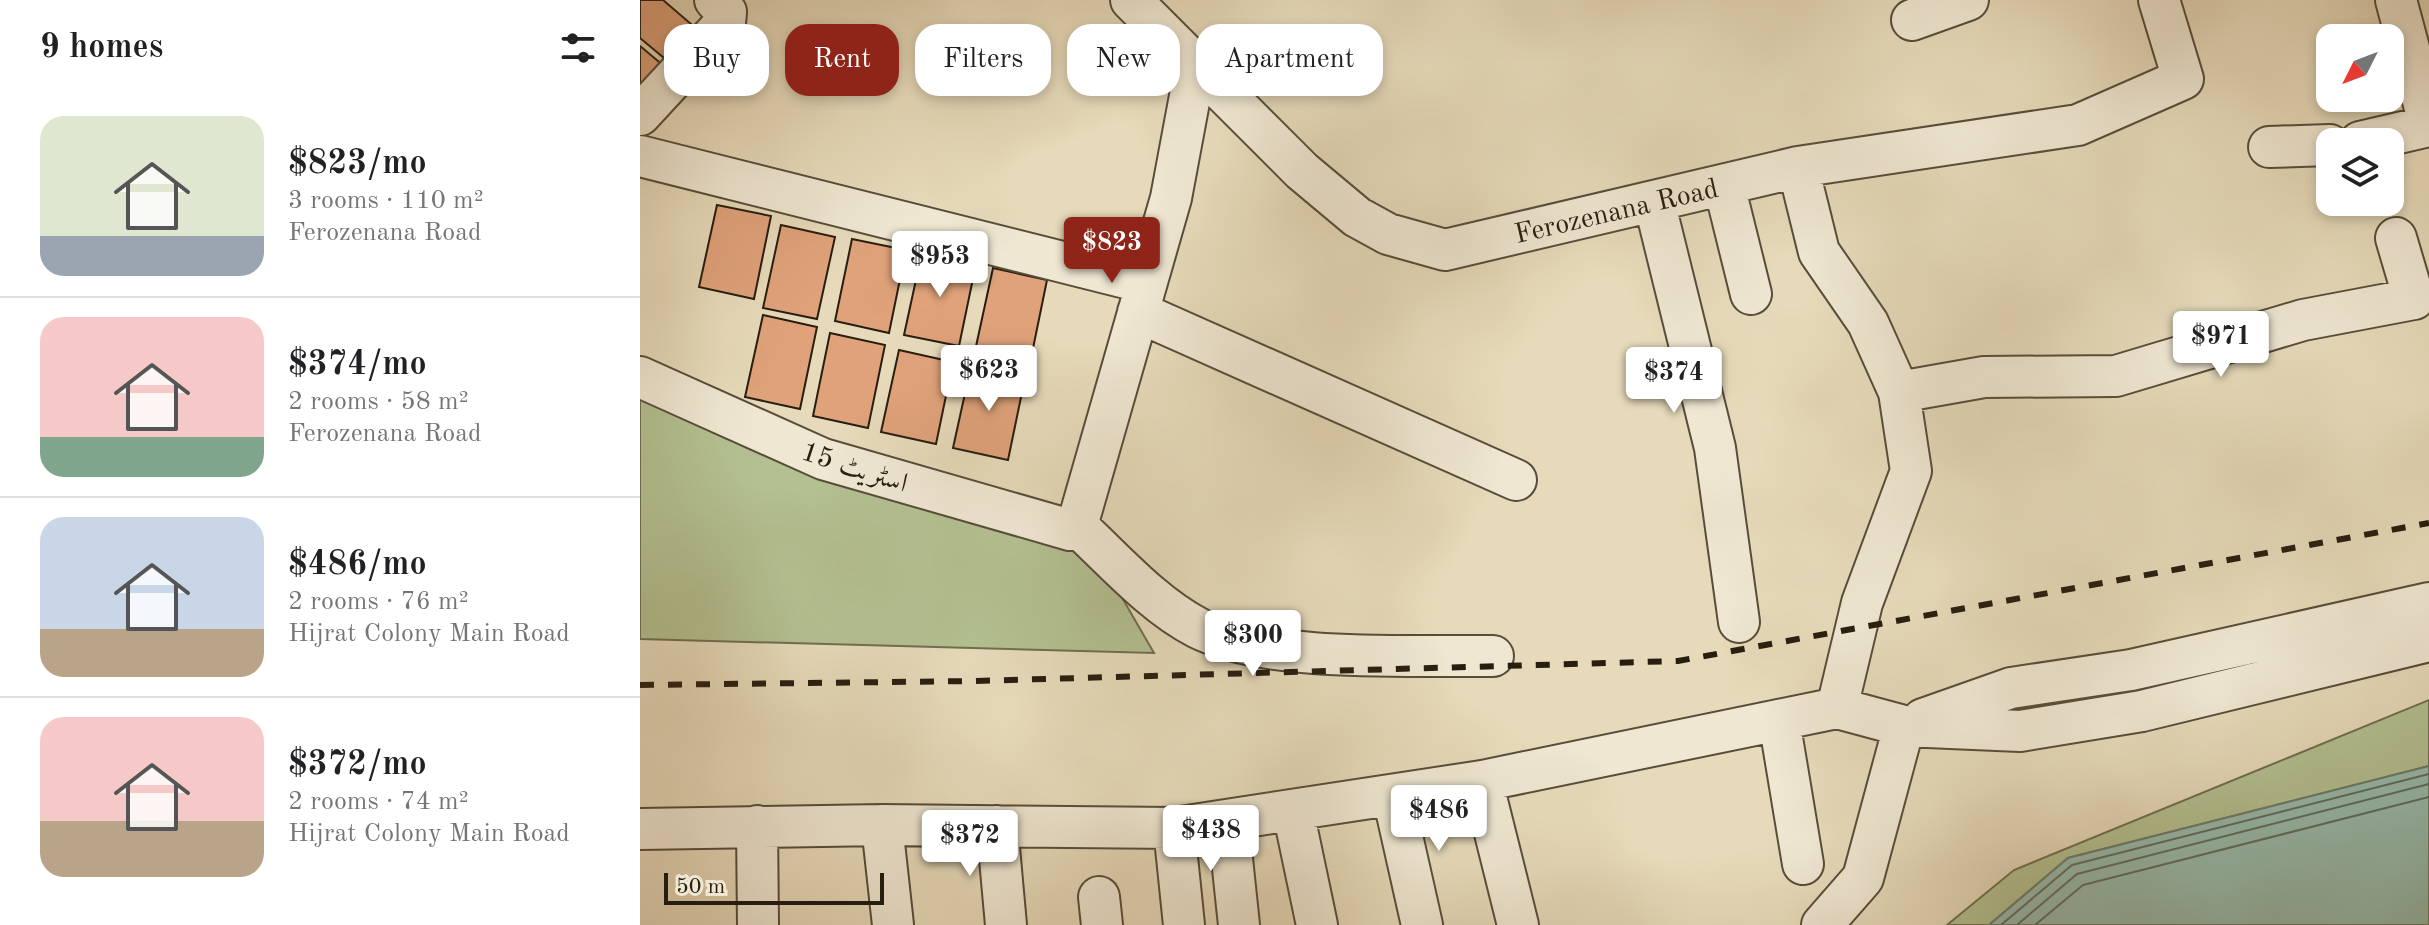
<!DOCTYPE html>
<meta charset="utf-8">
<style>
:root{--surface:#fff;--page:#f2f2f2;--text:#202124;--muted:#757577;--line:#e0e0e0;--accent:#8f2418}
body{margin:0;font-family:"Old Standard TT",Amiri,serif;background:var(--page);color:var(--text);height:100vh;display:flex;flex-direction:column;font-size:30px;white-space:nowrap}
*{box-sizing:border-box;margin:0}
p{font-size:26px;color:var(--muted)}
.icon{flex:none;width:44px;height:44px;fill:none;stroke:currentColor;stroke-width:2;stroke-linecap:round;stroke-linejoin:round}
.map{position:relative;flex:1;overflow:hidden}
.panel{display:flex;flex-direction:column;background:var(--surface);width:640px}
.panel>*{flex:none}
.top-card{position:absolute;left:24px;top:24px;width:760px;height:72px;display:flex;gap:16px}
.needle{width:52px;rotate:228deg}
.buttons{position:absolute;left:1676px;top:24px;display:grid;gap:16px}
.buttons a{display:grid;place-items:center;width:88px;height:88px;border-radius:16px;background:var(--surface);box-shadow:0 4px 12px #0003;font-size:40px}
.scale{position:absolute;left:24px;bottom:20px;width:220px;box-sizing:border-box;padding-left:8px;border:4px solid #281e10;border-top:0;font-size:22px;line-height:28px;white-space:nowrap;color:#281e10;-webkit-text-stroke:6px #efe7d2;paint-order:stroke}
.price{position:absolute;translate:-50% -68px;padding:0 18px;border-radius:8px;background:#fff;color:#222;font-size:26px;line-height:52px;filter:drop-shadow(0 2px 4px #0008)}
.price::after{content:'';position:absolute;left:50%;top:48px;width:24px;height:18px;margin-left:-12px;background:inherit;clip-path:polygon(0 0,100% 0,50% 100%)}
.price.current{background:var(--accent);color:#fff}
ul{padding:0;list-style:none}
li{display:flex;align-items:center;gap:24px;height:200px;padding:0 40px}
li+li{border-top:2px solid var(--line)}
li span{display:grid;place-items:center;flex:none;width:224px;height:160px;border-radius:24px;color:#555}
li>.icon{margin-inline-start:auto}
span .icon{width:96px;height:96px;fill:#fffc;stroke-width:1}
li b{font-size:34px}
h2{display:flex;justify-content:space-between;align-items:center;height:96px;padding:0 40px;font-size:34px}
.tag{padding:0 28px;border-radius:24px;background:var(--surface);box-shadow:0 4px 12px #0003;font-size:28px;line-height:72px}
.tag.current{background:var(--accent);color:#fff}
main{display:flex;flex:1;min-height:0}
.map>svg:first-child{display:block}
.green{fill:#b3c091;stroke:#6e6f50;stroke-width:2}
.water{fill:#96bbad;stroke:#6a7c6e;stroke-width:2}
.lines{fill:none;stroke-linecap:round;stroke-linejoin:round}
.shore{stroke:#5f6c5e;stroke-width:2}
.building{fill:#dfa27b;stroke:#281e10;stroke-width:2}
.minor-casing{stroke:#584d3a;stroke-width:44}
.minor{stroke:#efe7d2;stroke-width:40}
.rail{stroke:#281e10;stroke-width:6;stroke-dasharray:14 14;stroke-linecap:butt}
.labels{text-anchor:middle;stroke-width:6;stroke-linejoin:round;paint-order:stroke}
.street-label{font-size:28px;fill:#281e10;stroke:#efe7d2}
</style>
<main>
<section class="panel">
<h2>9 homes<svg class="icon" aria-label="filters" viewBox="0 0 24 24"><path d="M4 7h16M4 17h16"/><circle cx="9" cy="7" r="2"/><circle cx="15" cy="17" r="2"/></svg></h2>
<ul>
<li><span style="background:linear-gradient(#dfe7d0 75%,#9aa5b1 0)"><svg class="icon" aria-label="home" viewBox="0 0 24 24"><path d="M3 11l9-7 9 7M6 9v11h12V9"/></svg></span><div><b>$823/mo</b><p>3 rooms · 110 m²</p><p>Ferozenana Road</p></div></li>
<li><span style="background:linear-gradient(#f6c9c9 75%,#7fa58c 0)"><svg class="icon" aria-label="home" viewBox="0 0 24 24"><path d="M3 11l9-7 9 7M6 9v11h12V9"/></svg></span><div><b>$374/mo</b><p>2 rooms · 58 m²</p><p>Ferozenana Road</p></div></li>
<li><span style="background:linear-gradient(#c9d6e8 70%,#b9a48a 0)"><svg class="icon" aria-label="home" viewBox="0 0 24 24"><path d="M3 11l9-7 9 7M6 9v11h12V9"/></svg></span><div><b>$486/mo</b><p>2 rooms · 76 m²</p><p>Hijrat Colony Main Road</p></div></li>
<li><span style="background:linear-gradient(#f6c9c9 65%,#b9a48a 0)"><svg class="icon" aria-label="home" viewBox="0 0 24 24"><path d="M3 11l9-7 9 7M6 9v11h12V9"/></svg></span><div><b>$372/mo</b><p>2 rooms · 74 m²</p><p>Hijrat Colony Main Road</p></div></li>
</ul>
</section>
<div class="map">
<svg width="1789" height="925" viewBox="0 0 1789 925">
<rect width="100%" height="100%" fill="#e6daba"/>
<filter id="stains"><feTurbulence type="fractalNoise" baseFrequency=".0025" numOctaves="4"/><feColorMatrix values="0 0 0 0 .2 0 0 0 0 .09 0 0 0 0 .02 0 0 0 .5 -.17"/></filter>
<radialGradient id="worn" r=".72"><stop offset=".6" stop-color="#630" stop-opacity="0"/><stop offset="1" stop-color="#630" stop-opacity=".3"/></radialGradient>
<path class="green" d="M0,387L451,544L514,653L0,639Z
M1789,700V766L1428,858L1349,925H1307L1374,870Z"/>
<path class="water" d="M1789,766V925H1349L1428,858Z"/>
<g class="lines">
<path class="shore" d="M1361,925L1432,865L1789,774
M1377,925L1437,874L1789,784
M1395,925L1443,885L1789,797"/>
</g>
<path class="building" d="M0,0H23L58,30L30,63L0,38Z
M0,46L24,66L0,94Z
M77,205L131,216L114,299L59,287Z
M141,225L195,237L177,319L123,308Z
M212,239L266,250L249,333L195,321Z
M282,252L336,264L319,346L264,335Z
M353,268L407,280L390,363L335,351Z
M123,315L177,327L160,409L105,397Z
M190,333L245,345L228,428L173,416Z
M259,350L313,362L296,444L241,432Z
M331,366L385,378L368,460L313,448Z"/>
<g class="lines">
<g class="minor-casing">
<path id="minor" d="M491,0L662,171L717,217L748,234L805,250L1158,167L1438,125L1543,79L1519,0
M1756,0L1789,123
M1272,20L1328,0
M0,115L85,23L86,12L75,0
M1720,142L1789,126
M1629,147L1690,145
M0,156L506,283
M1158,167L1179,252L1228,323L1259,392L1271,471L1222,603L1197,708
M1084,185L1111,294
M1014,201L1075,448L1099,622
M498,312L876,480
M0,377L183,459L430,530L437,526
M1259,392L1344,377L1476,376L1663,320L1774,299L1756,238
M437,526L531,198L556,64
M437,526C474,560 513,605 558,628C627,663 774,655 853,656
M1283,719L1371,688L1491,670L1789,603
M1139,720L1163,864
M842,781L878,925
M753,796L782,925
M653,811L677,925
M588,821L599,925
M242,825L253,925
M117,826L118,925
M357,826L366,925
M534,828L544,925
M0,829L242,825L534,828L842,781L1197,708L1264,726L1380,731L1502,711L1789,641
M459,897L462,925
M1182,925L1223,878L1264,726"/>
</g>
<use href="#minor" class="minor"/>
<path class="rail" d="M0,685L334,681L1038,661L1789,523"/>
</g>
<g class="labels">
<g class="street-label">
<text transform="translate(976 210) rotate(-13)" y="10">Ferozenana Road</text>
<text transform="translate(215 466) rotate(18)" y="10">اسٹریٹ 15</text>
</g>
</g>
<rect width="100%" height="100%" filter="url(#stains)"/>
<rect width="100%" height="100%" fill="url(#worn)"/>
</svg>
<div class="buttons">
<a><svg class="needle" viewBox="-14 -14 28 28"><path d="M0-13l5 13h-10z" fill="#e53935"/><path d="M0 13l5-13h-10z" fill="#757577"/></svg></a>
<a><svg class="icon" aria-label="layers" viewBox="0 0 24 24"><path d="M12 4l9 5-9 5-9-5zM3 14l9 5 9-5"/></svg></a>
</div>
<div class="scale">50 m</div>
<b class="price current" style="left:472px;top:285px">$823</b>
<b class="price" style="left:300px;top:299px">$953</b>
<b class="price" style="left:1581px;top:379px">$971</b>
<b class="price" style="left:349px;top:413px">$623</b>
<b class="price" style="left:1034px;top:415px">$374</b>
<b class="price" style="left:613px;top:678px">$300</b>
<b class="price" style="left:799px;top:853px">$486</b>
<b class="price" style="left:571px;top:873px">$438</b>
<b class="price" style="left:330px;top:878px">$372</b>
<div class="top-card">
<a class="tag">Buy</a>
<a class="tag current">Rent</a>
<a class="tag">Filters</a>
<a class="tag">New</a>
<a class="tag">Apartment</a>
</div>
</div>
</main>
